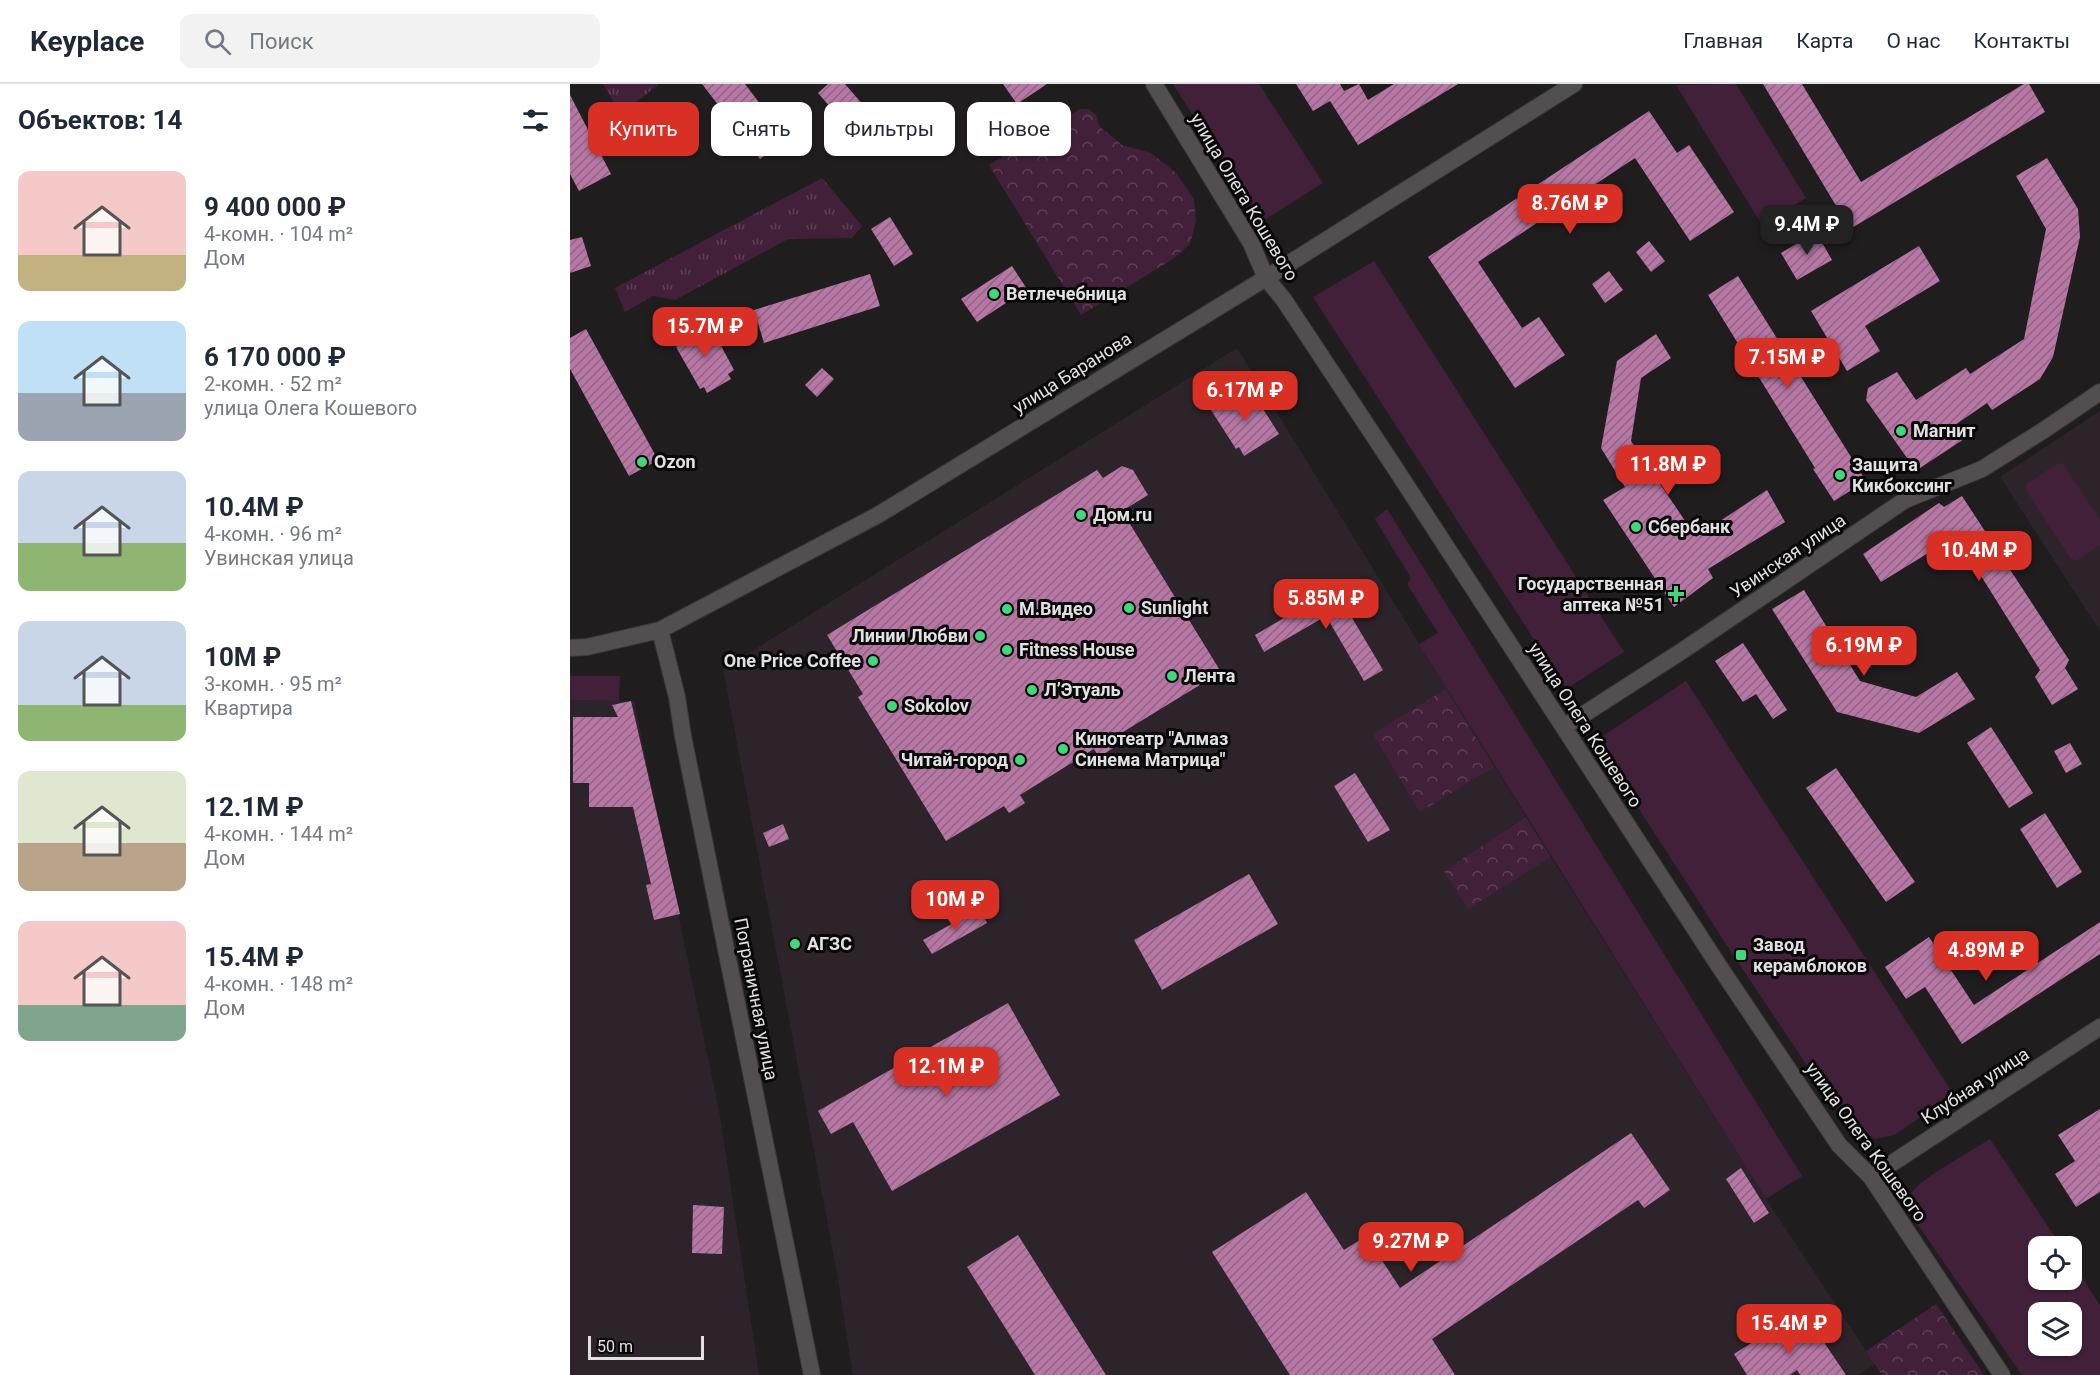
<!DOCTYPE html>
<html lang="ru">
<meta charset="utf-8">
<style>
:root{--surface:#fff;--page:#f2f2f3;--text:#1f2937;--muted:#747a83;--line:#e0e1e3;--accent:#d93025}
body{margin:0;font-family:Roboto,sans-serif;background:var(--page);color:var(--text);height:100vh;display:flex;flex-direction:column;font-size:22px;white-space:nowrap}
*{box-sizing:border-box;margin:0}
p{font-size:20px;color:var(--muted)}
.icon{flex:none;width:33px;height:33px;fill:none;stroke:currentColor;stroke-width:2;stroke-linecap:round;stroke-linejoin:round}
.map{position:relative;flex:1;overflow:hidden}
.drawer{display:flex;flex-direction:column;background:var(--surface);width:570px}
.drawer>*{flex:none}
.banner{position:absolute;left:18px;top:18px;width:570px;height:54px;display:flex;gap:12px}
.fabs{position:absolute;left:1458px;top:1152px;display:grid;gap:12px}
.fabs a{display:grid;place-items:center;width:54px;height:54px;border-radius:12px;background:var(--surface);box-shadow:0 2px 4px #0004;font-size:30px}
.scale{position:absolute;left:18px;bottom:15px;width:116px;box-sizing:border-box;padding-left:6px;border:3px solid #e2e0e2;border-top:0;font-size:16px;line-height:21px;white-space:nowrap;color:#e2e0e2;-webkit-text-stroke:4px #090808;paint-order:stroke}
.price{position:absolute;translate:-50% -51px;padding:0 14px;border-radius:12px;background:var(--accent);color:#fff;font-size:20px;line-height:39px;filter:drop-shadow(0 2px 3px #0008)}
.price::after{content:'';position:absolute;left:50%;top:36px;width:18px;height:14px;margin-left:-9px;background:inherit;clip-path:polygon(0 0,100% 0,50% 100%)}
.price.current{background:#222;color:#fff}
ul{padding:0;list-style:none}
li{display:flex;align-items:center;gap:18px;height:150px;padding:0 18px}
li span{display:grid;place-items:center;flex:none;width:168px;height:120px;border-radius:12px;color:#555}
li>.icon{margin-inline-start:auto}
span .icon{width:72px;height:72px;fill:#fffc;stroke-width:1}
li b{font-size:26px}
h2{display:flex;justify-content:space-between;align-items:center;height:72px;padding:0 18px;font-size:26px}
.tag{padding:0 21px;border-radius:12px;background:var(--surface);box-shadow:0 2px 4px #0004;font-size:21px;line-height:54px}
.tag.current{background:var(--accent);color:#fff}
header{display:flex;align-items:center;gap:36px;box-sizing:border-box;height:84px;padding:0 30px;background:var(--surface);border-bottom:2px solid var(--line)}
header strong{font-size:28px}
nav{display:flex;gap:33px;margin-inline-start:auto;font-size:21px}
.search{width:420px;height:54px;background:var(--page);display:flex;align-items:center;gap:15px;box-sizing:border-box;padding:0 21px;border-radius:12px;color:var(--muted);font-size:22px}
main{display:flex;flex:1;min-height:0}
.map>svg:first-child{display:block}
.built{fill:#2c242a}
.grass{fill:#43203a;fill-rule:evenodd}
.forest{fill:url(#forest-crowns)}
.park{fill:url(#park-tufts)}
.building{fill:url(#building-hatch)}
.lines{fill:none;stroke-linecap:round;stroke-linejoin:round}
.minor-casing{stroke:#3a3739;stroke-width:18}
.tertiary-casing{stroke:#3a3739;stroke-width:18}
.secondary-casing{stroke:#3a3739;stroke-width:18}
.minor{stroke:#534f51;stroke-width:16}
.tertiary{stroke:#534f51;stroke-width:16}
.secondary{stroke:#534f51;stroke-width:16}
.poi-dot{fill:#43d77b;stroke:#090808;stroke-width:2}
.labels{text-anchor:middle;stroke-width:6;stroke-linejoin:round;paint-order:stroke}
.street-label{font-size:18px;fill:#e2e0e2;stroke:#090808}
.poi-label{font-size:18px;font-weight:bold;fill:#e2e0e2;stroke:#090808;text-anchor:start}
</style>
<header>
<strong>Keyplace</strong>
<div class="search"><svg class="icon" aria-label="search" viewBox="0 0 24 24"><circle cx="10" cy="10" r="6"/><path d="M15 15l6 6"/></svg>Поиск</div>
<nav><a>Главная</a><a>Карта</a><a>О нас</a><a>Контакты</a></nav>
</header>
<main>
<section class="drawer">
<h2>Объектов: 14<svg class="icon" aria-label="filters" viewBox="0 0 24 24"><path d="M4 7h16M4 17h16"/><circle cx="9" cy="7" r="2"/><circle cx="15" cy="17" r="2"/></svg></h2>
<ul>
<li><span style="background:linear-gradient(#f6c9c9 70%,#c2b280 0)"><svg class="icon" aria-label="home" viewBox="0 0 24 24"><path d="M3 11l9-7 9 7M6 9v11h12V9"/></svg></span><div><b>9 400 000 ₽</b><p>4-комн. · 104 m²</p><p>Дом</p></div></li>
<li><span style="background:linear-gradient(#bfe0f5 60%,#9aa5b1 0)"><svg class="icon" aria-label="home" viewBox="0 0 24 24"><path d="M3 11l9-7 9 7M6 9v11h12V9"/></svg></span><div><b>6 170 000 ₽</b><p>2-комн. · 52 m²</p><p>улица Олега Кошевого</p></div></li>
<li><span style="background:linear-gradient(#c9d6e8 60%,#8fb573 0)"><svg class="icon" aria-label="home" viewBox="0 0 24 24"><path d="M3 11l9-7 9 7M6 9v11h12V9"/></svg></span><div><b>10.4M ₽</b><p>4-комн. · 96 m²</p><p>Увинская улица</p></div></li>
<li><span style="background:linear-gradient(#c9d6e8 70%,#8fb573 0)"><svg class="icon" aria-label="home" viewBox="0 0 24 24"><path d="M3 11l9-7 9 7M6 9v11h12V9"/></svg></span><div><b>10M ₽</b><p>3-комн. · 95 m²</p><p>Квартира</p></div></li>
<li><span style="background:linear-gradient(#dfe7d0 60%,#b9a48a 0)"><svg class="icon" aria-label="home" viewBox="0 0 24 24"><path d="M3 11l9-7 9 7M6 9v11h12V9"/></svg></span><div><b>12.1M ₽</b><p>4-комн. · 144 m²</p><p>Дом</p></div></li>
<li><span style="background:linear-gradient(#f6c9c9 70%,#7fa58c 0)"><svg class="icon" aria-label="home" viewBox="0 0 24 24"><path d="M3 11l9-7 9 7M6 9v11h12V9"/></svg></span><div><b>15.4M ₽</b><p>4-комн. · 148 m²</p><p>Дом</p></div></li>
</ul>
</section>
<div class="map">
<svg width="1530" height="1291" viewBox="0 0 1530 1291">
<defs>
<pattern id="forest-crowns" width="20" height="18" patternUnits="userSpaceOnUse" patternTransform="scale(1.5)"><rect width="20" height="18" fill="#43203a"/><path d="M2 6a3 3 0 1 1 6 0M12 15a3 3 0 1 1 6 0" fill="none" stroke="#5e4056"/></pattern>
<pattern id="park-tufts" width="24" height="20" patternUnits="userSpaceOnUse" patternTransform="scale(1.5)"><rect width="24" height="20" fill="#43203a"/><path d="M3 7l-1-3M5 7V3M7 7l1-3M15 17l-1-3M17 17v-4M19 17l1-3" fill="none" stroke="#5e4056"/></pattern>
<pattern id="building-hatch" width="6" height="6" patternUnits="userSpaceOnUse" patternTransform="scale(1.5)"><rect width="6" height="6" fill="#b776a4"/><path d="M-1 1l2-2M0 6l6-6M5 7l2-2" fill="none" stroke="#8f6482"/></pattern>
</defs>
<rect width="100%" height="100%" fill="#201d1f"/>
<path class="built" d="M667,264L956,733L874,787L898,824L981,773L1196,1115L1305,1280L1289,1291H283L267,1189L153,585Z
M1530,327V547L1430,393Z
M0,616L64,617L150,1032L189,1291H0Z"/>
<path class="grass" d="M603,0H689L753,99L691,138Z
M1166,0L1236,114L1192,141L1106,1Z
M804,177L1054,568L996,605L743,213Z
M1489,379L1493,380L1530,436V461L1506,477L1501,475L1456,406V400Z
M817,425L1232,1092L1196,1115L849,560L868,549L837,500L841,494L805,435Z
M0,592H50L49,617L0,616Z
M1116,597L1384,1011L1324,1051L1305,1055L1275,1038L1158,863L1025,657Z
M1420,1055L1491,1162H1468V1196H1502V1178L1530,1221V1291H1452L1339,1128C1339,1122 1339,1116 1342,1109C1348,1096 1405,1065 1420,1055ZM1468,1228H1502V1262H1468Z"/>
<path class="forest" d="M510,25H519L526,31L530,43L552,61L581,69L606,89L624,115L626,137L620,160L603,175L511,231L419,81Z
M876,605L924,683L850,728L803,650Z
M956,733L981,773L898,825L874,787Z
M1366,1220L1414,1291H1312L1296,1267Z"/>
<path class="park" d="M33,0H87L88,1L51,30Z
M252,94L292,142L282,154L218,155L105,216L83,212L55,228L45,204Z"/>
<path class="building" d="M132,0H175L217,55L190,75Z
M258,0H275L307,37L287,54L248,9Z
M433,0H477L447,20Z
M726,0H770L774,7L789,0L798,16L824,0H888L788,61L760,17L743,27Z
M1193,0H1232L1291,98L1454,0H1459L1475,28L1280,145Z
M0,11L41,90L9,107L0,90Z
M1079,27L1107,69L1119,61L1164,128L1120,157L1065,74L908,178L952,244L969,233L995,271L945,304L858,173Z
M1477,74L1508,125L1510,153L1483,273L1470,295L1422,326L1417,319L1385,341L1394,355L1350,384L1342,381L1296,316L1298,304L1327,288L1346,316L1396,284L1400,290L1454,255L1476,145L1446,92Z
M320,133L343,170L324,182L301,145Z
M1246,148L1262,176L1227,196L1211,169Z
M12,153L21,182L0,189V156Z
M1079,157L1095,177L1081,188L1066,168Z
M1349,162L1370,197L1295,242L1310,267L1277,287L1241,227Z
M442,182L457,205L407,238L391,215Z
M1039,187L1053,206L1035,219L1022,200Z
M300,190L310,222L194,259L184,226Z
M1168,192L1296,397L1264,417L1243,385L1245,384L1138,211Z
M131,240L135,246L141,243L164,286L158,290L161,295L137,309L134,303L130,305L106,263L111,260L108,253Z
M16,245L88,376L59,392L0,285V254Z
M1086,250L1101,274L1071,294L1061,357L1126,453L1197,406L1215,438L1138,485L1143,494L1104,523L1033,416L1055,403L1031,364L1047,277Z
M252,284L264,295L247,313L235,301Z
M679,303L709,350L674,372L669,363L666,365L641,326Z
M552,382L563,386L578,411L552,427L651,588L540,656L545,663L529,673L524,665L450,711L455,719L439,729L434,722L376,757L288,613L293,610L257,551L527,386L533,394Z
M1392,412L1499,576L1495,584L1508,605L1482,621L1465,593L1470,586L1386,452L1311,498L1293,470L1369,419L1374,423Z
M773,499L769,512L813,586L794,597L756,532L694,568L685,551Z
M1234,506L1290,597L1346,613L1387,588L1405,615L1349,649L1267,628L1202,525Z
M1173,559L1217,626L1203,635L1186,610L1173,618L1145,577Z
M61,617L110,830L84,836L76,801L81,800L63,723H19V699H3V633H48L42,621Z
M1421,643L1463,709L1439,724L1397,659Z
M1500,659L1512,680L1496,689L1484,667Z
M1266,684L1345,798L1316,818L1236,704Z
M785,689L820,746L798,758L764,702Z
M1475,729L1512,788L1487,804L1450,745Z
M213,740L219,755L199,763L193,749Z
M679,790L708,840L592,906L564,856Z
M410,824L417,839L362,870L353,856Z
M1530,838V870L1392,960L1355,903L1336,915L1315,883L1359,853L1404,921Z
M438,919L490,1011L322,1107L283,1038L261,1050L248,1027Z
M1530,1025V1108L1506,1123L1485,1090L1505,1077L1488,1051Z
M1061,1049L1100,1106L1074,1124L1068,1116L862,1255L885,1291H720L642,1168L736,1108L774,1166L796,1152L830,1204Z
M1171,1084L1199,1129L1184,1139L1156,1095Z
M123,1121L154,1123L152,1170L122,1169Z
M448,1151L536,1291H465L397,1183Z
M1211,1240L1222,1257L1243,1242L1276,1291H1230L1227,1286L1220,1291H1177L1164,1270Z"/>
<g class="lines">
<g class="minor-casing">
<path id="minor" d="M584,0L681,159L696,194
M90,546L107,613L113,652L242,1291
M994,643L1112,567L1335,416L1412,385L1474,346L1530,308"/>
</g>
<g class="tertiary-casing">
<path id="tertiary" d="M696,194L1004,0"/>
</g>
<g class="secondary-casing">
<path id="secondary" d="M0,564L17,563L90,546L308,431L696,194L714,216L825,384L1149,882L1269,1061L1301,1093L1432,1291
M1301,1093L1530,943"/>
</g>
<use href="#minor" class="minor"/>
<use href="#tertiary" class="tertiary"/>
<use href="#secondary" class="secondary"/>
</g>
<g class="poi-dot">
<circle cx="424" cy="210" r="6"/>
<circle cx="1331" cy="347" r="6"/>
<circle cx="72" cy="378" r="6"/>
<circle cx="1270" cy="391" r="6"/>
<circle cx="511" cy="431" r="6"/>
<circle cx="1066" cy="443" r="6"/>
<path d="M1103 501h6v6h6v6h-6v6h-6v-6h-6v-6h6z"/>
<circle cx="559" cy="524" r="6"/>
<circle cx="437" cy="525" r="6"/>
<circle cx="410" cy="552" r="6"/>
<circle cx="437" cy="566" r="6"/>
<circle cx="303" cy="577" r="6"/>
<circle cx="602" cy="592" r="6"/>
<circle cx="462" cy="606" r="6"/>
<circle cx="322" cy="622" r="6"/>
<circle cx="493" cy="665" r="6"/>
<circle cx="450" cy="676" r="6"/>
<circle cx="225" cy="860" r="6"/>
<rect x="1165" y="865" width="12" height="12" rx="3"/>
</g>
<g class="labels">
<g class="street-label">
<text transform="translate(674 113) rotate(59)" y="6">улица Олега Кошевого</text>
<text transform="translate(502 289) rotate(-32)" y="6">улица Баранова</text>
<text transform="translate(1218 472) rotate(-34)" y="6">Увинская улица</text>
<text transform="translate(1015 641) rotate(57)" y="6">улица Олега Кошевого</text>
<text transform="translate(186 915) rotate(79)" y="6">Пограничная улица</text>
<text transform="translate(1405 1002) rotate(-33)" y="6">Клубная улица</text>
<text transform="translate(1296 1058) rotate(54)" y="6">улица Олега Кошевого</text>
</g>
<g class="poi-label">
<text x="436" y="216">Ветлечебница</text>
<text x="1343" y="353">Магнит</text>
<text x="84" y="384">Ozon</text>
<text x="1282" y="387">Защита<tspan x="1282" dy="21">Кикбоксинг</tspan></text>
<text x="523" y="437">Дом.ru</text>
<text x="1078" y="449">Сбербанк</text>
<text x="1094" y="506" text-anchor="end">Государственная<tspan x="1094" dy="21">аптека №51</tspan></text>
<text x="571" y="530">Sunlight</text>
<text x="449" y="531">М.Видео</text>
<text x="398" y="558" text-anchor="end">Линии Любви</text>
<text x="449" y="572">Fitness House</text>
<text x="291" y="583" text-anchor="end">One Price Coffee</text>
<text x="614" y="598">Лента</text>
<text x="474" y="612">Л’Этуаль</text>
<text x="334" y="628">Sokolov</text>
<text x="505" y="661">Кинотеатр "Алмаз<tspan x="505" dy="21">Синема Матрица"</tspan></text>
<text x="438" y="682" text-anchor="end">Читай-город</text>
<text x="237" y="866">АГЗС</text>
<text x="1183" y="867">Завод<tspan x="1183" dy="21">керамблоков</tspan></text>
</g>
</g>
</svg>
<div class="fabs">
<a><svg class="icon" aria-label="locate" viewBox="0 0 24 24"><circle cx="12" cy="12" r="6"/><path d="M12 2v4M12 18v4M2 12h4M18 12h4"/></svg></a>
<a><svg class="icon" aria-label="layers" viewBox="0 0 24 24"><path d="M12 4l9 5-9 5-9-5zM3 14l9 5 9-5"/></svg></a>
</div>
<div class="scale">50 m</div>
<b class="price" style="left:1000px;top:151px">8.76M ₽</b>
<b class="price current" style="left:1237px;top:172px">9.4M ₽</b>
<b class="price" style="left:135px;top:274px">15.7M ₽</b>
<b class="price" style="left:1217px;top:305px">7.15M ₽</b>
<b class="price" style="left:675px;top:338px">6.17M ₽</b>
<b class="price" style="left:1098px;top:412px">11.8M ₽</b>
<b class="price" style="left:1409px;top:498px">10.4M ₽</b>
<b class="price" style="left:756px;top:546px">5.85M ₽</b>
<b class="price" style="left:1294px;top:593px">6.19M ₽</b>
<b class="price" style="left:385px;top:847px">10M ₽</b>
<b class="price" style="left:1416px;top:898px">4.89M ₽</b>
<b class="price" style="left:376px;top:1014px">12.1M ₽</b>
<b class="price" style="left:841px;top:1189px">9.27M ₽</b>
<b class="price" style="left:1219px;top:1271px">15.4M ₽</b>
<div class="banner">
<a class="tag current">Купить</a>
<a class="tag">Снять</a>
<a class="tag">Фильтры</a>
<a class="tag">Новое</a>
</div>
</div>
</main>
